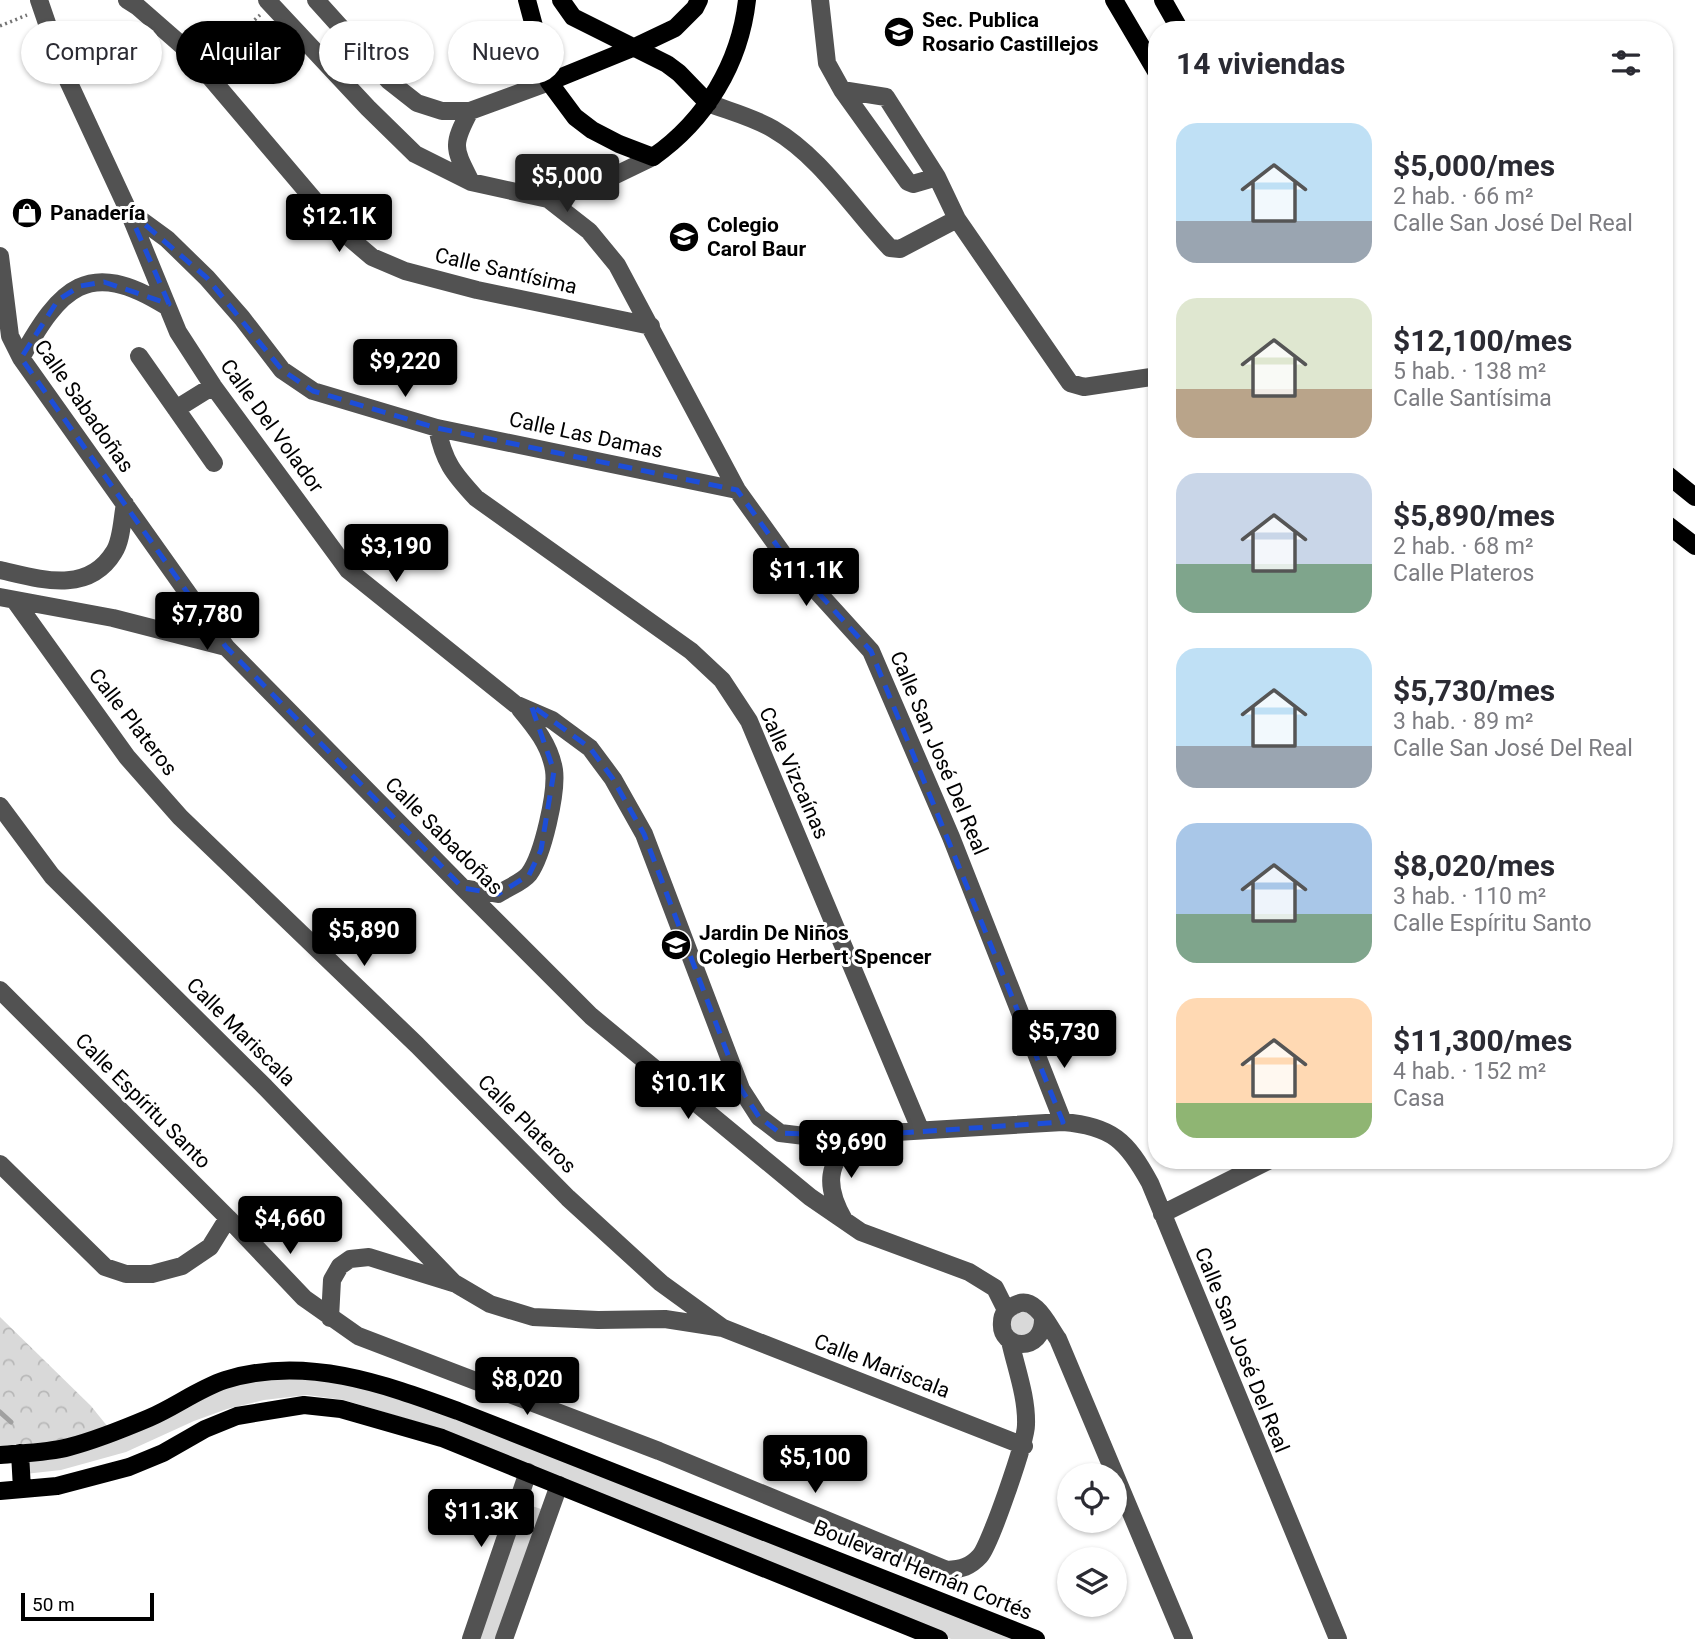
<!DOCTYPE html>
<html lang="es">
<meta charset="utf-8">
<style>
:root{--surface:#fff;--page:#f2f2f3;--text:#2b2b33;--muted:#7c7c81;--accent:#000}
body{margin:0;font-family:Roboto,sans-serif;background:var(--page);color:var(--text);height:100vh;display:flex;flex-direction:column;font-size:26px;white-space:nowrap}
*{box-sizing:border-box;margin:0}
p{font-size:23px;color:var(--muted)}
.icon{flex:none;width:38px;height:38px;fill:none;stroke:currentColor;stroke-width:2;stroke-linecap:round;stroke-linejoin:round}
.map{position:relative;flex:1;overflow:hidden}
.drawer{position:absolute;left:1148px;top:21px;width:525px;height:1148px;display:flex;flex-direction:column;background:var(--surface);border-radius:28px;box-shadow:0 2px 5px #0004}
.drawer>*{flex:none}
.guide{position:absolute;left:21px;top:21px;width:665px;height:63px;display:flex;gap:14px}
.tools{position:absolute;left:1057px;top:1463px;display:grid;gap:14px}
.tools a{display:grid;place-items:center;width:70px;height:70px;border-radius:50%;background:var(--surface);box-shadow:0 2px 5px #0004;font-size:35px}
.scale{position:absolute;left:21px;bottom:18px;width:133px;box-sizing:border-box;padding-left:7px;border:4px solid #000;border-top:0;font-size:19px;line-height:24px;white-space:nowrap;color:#000;-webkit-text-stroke:5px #fff;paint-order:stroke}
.price{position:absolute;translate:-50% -60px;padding:0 16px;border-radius:7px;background:var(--accent);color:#fff;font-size:23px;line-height:46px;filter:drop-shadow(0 2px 4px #0008)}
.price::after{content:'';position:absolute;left:50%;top:42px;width:21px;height:16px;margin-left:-10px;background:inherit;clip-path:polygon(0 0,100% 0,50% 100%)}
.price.current{background:#222;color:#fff}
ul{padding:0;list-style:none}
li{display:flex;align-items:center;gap:21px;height:175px;padding:0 28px}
li span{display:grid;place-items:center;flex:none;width:196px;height:140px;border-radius:21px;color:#555}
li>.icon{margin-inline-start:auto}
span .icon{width:84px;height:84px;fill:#fffc;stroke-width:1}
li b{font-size:30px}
h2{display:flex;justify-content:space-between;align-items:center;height:84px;padding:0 28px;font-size:30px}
.tag{padding:0 24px;border-radius:32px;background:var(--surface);box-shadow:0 2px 5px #0004;font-size:24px;line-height:63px}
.tag.current{background:var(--accent);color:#fff}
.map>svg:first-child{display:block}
.green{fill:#d9d9d9}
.forest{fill:url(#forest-crowns)}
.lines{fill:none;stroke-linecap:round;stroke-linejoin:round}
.stream{stroke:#a0a0a0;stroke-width:5}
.path{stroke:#747474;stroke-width:3.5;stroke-dasharray:2 3.5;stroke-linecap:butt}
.minor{stroke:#525252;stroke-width:18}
.major{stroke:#000;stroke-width:18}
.marked{fill:none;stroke:#1d4ed8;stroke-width:5;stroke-dasharray:14 9;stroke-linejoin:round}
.labels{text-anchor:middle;stroke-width:6;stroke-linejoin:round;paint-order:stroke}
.poi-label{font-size:21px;font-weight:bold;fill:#000;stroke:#fff;text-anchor:start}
.street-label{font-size:21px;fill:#000;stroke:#fff}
</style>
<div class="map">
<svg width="1695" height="1639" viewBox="0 0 1695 1639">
<defs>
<pattern id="forest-crowns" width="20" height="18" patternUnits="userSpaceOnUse" patternTransform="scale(1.75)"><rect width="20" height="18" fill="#d9d9d9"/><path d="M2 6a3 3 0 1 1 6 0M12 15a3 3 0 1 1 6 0" fill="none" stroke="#b8b8b8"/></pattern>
</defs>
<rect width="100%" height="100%" fill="#fff"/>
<path class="green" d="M1024,1309L1035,1317L1036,1324L1027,1336L1020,1337L1009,1328L1011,1315Z
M299,1374L389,1389L1031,1639H951L444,1430L344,1400L307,1395L264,1400L227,1409L194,1421L126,1452L61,1470L25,1474V1459L223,1386Z
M523,1503L541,1509L498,1639H478Z"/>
<path class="forest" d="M0,1317L91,1406L112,1432L0,1454Z"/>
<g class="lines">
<path class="stream" d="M0,1412L11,1422"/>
<path class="path" d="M0,26L27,15
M214,57L260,15"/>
<path class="minor" d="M39,0L63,70L128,210L178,332L213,386L348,570L515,704L552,720L590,748L613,779L644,834L741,1089L759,1117L780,1133L813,1137L1063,1122C1112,1126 1127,1141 1150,1183L1338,1639
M127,0L138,7L186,49L338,228L372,257L405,271L477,290L651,326
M267,0L368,108L415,154L471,182L548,199L597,184L653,157
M316,0L389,81L417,103L442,111H470L549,82
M820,0L827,63L842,90L908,182L913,184L937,177
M842,90L886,97L937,177L957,219L1070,383L1084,387L1151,377L1157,381
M708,103C729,111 753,117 773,129C821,157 852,208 890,248L900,249L957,219
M470,111C451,146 454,148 471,182
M548,199L589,231L617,265L737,490L783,554L871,651L951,837L1063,1122
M130,212L167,239L207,278L242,318L282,370L313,391L437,428L737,490
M0,256L10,336L21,358L226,647L463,888L591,1016L810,1197L861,1232L969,1272L995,1288L1006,1310
M139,356L214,463
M21,358C60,288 88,257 166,306
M176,409L213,386
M437,428C444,462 453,473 476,498L691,651L722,680L749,721L920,1129
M0,570C40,579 88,595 114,552C122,540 122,518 125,504
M0,597L113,618L226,647
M15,601L127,757L180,817L417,1045L568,1198L661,1283L723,1328
M0,806L52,876L265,1087L453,1282
M463,888L498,894C507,888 523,882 529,874C543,855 557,792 554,770C550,745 535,727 520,709
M0,990L228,1218L304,1298L358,1336L659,1451L947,1570C962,1569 970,1567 980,1556C990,1545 1026,1441 1026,1425C1027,1397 1016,1368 1010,1341
M0,1164L105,1267L126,1274H152L182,1266L210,1247L228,1218
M1162,1214L1270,1160
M844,1220C824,1185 827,1164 855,1136
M330,1318L332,1280L340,1266L350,1259L369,1257L456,1284L490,1304L533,1317L598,1320L665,1319L723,1328L1024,1446
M1043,1318C1044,1354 999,1350 1002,1322C1002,1313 1008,1308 1015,1305C1035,1294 1048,1325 1058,1339L1184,1639
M471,1639L528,1472
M504,1639L559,1485"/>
<path class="major" d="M527,0L549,82L575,117L592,130L619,144L653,157C706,120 740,63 747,0
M561,0L573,17L667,64L679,73L708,103
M1114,0L1157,73
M1163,0L1180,30
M549,82L635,47L675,28L695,8L699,0
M1664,472L1695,497
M1664,522L1695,546
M20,1453L22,1489
M0,1455C22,1453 47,1453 69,1447C96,1440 123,1429 149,1418C175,1407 198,1389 225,1380C305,1355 384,1384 458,1411L1036,1639
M0,1491L57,1486L129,1467L163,1453L205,1429L237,1416L304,1405L341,1409L442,1438L939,1639"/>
</g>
<path class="marked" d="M128,210L207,278L282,370L313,391L437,428L737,490L783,554L871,651L1063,1122L855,1136L780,1133L759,1117L741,1089L644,834L613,779L590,748L531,705L554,771L541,850L529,875L498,894L463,888L226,647L21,358L58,300L80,286L104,282L169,304Z"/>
<defs>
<g id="school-disc" transform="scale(1.575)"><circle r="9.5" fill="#000" stroke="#fff"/><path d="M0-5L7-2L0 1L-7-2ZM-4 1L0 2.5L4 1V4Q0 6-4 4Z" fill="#fff"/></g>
<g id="shop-disc" transform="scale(1.575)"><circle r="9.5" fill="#000" stroke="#fff"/><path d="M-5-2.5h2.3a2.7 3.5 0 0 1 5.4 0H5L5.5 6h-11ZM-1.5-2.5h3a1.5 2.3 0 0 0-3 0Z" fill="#fff"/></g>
</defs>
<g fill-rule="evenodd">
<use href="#school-disc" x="899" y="32"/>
<use href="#shop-disc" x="27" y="213"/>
<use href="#school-disc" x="684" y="237"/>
<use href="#school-disc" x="676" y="945"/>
</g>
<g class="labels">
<g class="poi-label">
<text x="922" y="27">Sec. Publica<tspan x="922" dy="24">Rosario Castillejos</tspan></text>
<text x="50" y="220">Panadería</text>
<text x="707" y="232">Colegio<tspan x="707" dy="24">Carol Baur</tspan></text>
<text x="699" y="940">Jardin De Niños<tspan x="699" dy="24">Colegio Herbert Spencer</tspan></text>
</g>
<g class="street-label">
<text transform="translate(506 271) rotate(13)" y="7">Calle Santísima</text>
<text transform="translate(84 406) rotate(55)" y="7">Calle Sabadoñas</text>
<text transform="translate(272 426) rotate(54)" y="7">Calle Del Volador</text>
<text transform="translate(586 435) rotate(12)" y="7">Calle Las Damas</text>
<text transform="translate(133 722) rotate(52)" y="7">Calle Plateros</text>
<text transform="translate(939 753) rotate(67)" y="7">Calle San José Del Real</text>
<text transform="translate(794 773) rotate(66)" y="7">Calle Vizcaínas</text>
<text transform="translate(444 836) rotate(45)" y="7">Calle Sabadoñas</text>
<text transform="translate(241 1032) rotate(45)" y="7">Calle Mariscala</text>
<text transform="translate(143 1101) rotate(45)" y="7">Calle Espíritu Santo</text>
<text transform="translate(527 1124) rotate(45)" y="7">Calle Plateros</text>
<text transform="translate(1242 1350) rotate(68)" y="7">Calle San José Del Real</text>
<text transform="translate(882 1366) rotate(21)" y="7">Calle Mariscala</text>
<text transform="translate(923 1570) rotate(22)" y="7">Boulevard Hernán Cortés</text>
</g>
</g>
</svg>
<div class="tools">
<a><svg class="icon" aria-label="locate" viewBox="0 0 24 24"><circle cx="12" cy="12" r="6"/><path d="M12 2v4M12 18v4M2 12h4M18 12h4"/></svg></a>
<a><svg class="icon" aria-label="layers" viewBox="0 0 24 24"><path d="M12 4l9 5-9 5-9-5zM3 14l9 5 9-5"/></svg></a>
</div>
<div class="scale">50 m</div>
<b class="price current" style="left:567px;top:214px">$5,000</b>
<b class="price" style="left:339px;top:254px">$12.1K</b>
<b class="price" style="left:405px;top:399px">$9,220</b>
<b class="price" style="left:396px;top:584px">$3,190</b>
<b class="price" style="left:806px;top:608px">$11.1K</b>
<b class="price" style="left:207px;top:652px">$7,780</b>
<b class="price" style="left:364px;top:968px">$5,890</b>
<b class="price" style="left:1064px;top:1070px">$5,730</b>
<b class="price" style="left:688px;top:1121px">$10.1K</b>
<b class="price" style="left:851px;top:1180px">$9,690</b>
<b class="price" style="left:290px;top:1256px">$4,660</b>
<b class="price" style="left:527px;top:1417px">$8,020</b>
<b class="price" style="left:815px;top:1495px">$5,100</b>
<b class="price" style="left:481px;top:1549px">$11.3K</b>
<div class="guide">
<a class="tag">Comprar</a>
<a class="tag current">Alquilar</a>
<a class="tag">Filtros</a>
<a class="tag">Nuevo</a>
</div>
<section class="drawer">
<h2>14 viviendas<svg class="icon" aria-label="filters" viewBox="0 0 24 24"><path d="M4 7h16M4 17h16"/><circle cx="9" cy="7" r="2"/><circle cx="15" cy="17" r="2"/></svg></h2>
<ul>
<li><span style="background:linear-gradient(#bfe0f5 70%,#9aa5b1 0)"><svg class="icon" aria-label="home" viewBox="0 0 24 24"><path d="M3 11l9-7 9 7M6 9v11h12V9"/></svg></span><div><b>$5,000/mes</b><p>2 hab. · 66 m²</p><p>Calle San José Del Real</p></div></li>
<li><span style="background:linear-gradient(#dfe7d0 65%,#b9a48a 0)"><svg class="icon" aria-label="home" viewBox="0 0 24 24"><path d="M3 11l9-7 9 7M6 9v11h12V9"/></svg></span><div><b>$12,100/mes</b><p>5 hab. · 138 m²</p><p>Calle Santísima</p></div></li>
<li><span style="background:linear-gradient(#c9d6e8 65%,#7fa58c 0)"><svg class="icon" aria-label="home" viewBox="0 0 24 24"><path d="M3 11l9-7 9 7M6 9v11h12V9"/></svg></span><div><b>$5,890/mes</b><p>2 hab. · 68 m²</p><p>Calle Plateros</p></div></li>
<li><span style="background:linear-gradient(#bfe0f5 70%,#9aa5b1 0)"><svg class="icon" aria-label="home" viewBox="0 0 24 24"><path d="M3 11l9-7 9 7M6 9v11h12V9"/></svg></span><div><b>$5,730/mes</b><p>3 hab. · 89 m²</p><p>Calle San José Del Real</p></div></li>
<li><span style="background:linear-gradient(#a9c7e8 65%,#7fa58c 0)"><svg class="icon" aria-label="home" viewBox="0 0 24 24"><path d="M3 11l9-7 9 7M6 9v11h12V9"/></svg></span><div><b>$8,020/mes</b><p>3 hab. · 110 m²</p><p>Calle Espíritu Santo</p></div></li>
<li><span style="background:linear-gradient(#ffd9b3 75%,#8fb573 0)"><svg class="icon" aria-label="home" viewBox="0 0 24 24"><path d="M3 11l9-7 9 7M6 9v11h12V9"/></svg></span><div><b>$11,300/mes</b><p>4 hab. · 152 m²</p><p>Casa</p></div></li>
</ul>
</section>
</div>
